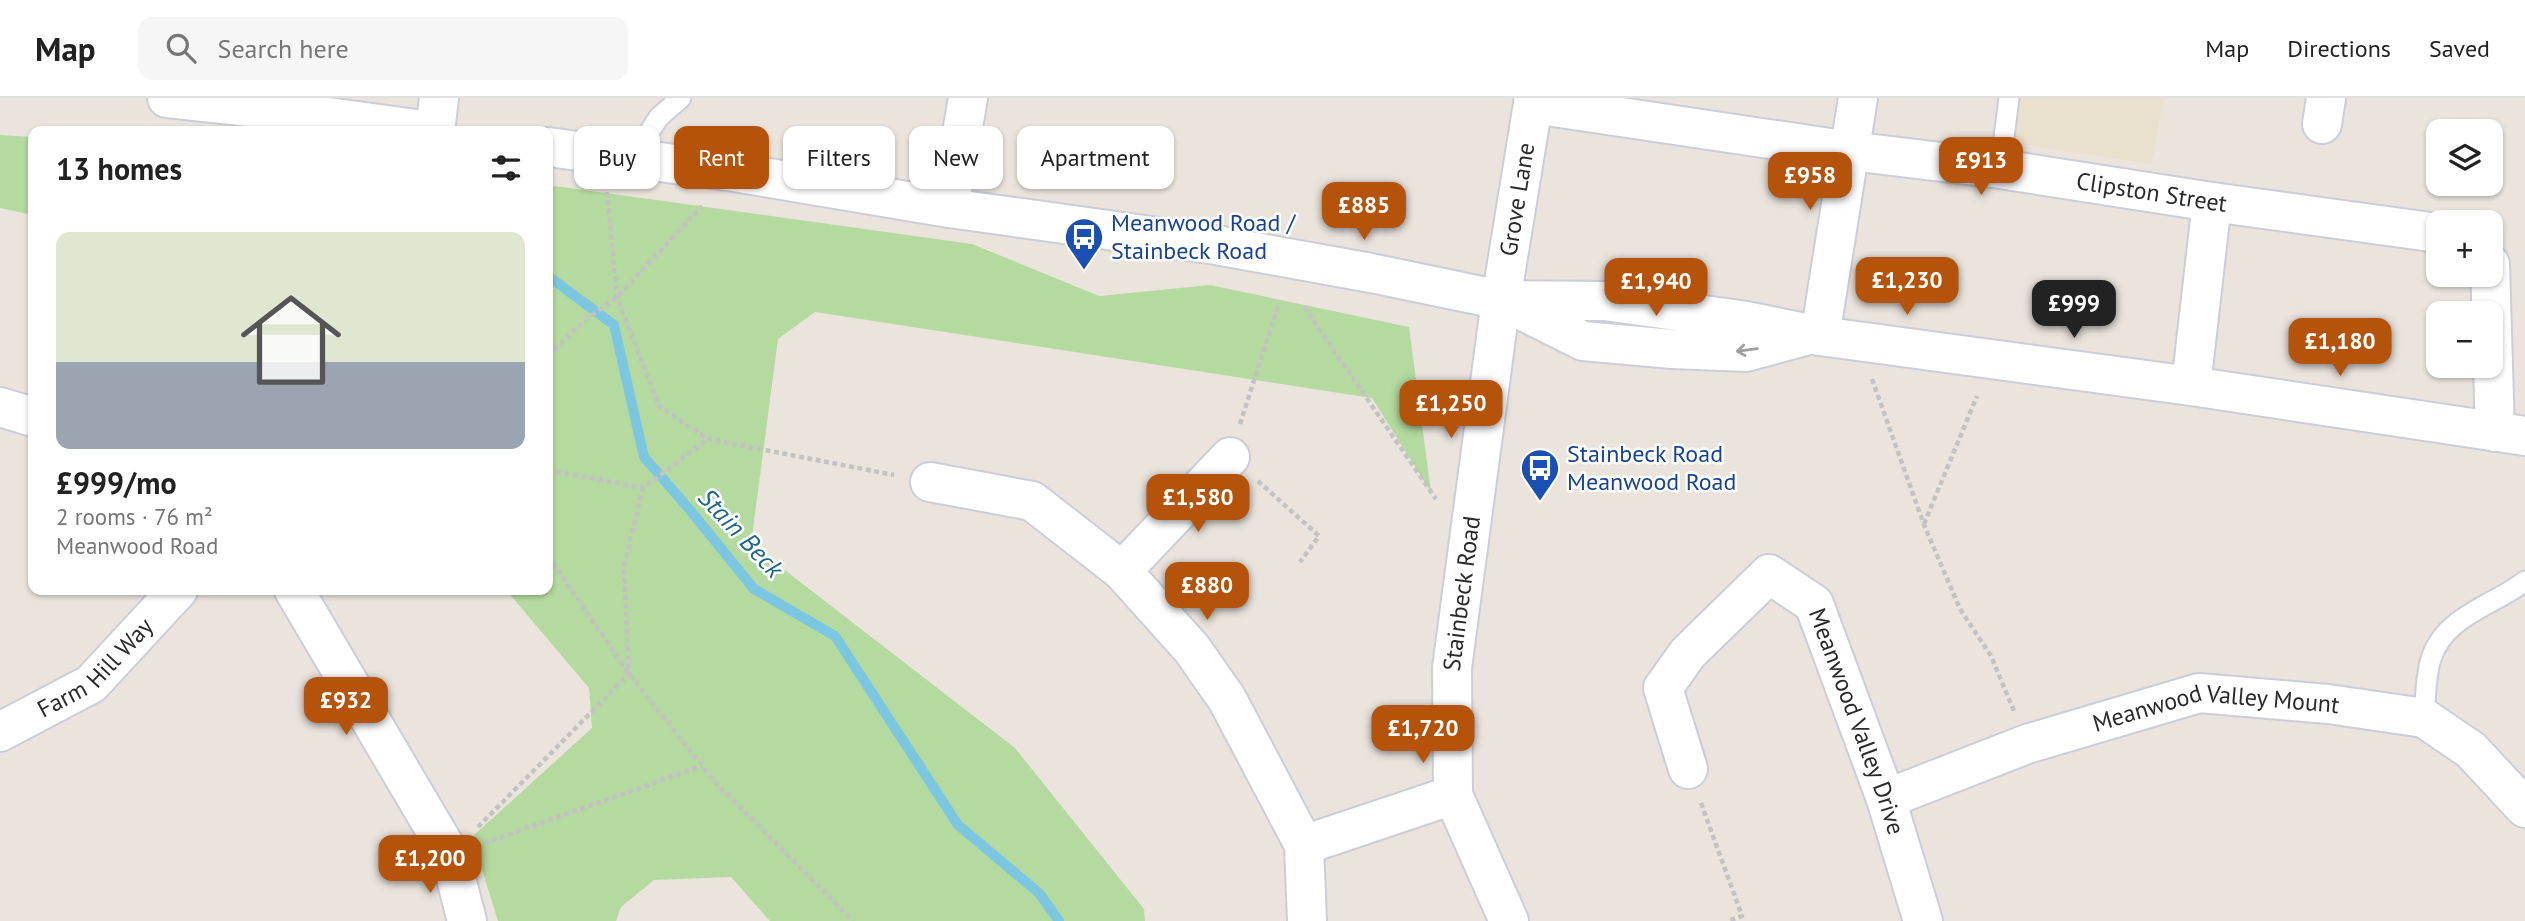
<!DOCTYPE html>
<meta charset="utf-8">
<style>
:root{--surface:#fff;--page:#f6f6f6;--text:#222;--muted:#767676;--line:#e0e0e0;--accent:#b45309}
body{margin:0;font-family:"PT Sans",sans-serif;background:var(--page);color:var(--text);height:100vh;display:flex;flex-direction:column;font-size:26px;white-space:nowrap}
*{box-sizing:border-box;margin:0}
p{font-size:23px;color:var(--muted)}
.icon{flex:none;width:38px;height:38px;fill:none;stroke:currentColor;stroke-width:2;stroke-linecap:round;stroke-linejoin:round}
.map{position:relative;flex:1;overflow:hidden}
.sheet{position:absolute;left:28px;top:28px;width:525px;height:469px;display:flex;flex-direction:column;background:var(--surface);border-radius:14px;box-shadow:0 2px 5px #0004}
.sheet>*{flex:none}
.hud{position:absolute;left:574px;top:28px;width:665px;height:63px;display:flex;gap:14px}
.tools{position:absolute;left:2426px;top:21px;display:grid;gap:14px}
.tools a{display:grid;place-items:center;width:77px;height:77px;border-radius:14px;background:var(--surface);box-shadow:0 2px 5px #0004;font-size:35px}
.price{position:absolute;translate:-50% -60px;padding:0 16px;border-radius:14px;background:var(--accent);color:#fff;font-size:23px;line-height:46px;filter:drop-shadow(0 2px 4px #0008)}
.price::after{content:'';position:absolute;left:50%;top:42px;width:21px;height:16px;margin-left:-10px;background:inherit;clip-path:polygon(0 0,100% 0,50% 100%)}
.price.active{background:#222;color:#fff}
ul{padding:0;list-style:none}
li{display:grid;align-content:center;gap:14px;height:371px;padding:0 28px}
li+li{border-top:2px solid var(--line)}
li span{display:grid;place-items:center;height:217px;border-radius:14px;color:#555}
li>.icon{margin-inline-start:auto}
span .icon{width:126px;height:126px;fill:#fffc;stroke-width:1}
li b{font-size:30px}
h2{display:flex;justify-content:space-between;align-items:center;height:84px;padding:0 28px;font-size:30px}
.chip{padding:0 24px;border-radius:14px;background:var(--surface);box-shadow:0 2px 5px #0004;font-size:24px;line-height:63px}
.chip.active{background:var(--accent);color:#fff}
header{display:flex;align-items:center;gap:42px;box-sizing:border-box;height:98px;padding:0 35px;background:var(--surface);border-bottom:2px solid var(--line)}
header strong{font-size:33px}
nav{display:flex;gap:38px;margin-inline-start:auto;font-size:24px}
.search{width:490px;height:63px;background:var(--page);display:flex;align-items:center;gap:18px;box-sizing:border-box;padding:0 24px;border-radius:14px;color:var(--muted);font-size:26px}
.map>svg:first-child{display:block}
.education{fill:#eae0ce}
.green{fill:#b4da9f}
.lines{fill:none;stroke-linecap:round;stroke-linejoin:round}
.stream{stroke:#7bc6e0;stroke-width:10}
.service-casing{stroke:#cbced9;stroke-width:23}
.minor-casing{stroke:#cbced9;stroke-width:42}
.tertiary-casing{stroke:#cbced9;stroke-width:42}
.secondary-casing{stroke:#cbced9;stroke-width:42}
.path{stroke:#c3c3c3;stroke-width:4.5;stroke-dasharray:5 3.5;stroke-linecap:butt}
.service{stroke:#fff;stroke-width:19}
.minor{stroke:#fff;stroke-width:38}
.tertiary{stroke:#fff;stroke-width:38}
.secondary{stroke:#fff;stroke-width:38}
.oneway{stroke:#9f9f9f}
.labels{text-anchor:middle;stroke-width:5;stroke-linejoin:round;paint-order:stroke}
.street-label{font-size:24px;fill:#292929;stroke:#fff}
.transit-label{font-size:24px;fill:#164399;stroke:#fff;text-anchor:start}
.water-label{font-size:26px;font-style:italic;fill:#1c658a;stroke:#fff}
</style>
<header>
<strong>Map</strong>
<div class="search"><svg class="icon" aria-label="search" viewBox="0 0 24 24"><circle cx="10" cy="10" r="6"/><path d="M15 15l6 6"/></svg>Search here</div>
<nav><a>Map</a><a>Directions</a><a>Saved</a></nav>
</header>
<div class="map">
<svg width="2525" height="823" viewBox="0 0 2525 823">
<rect width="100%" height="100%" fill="#eae4dd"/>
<path class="education" d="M2019,0H2164L2151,66L2012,45Z"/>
<path class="green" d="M0,37L33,39V117L0,110Z
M548,87L972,146L1099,198L1210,187L1409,229L1431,394L1372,300L815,214L778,241L751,446L1015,650L1144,811L1145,823H770L731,779L654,782L621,809L616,823H498L472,739L592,630L589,590L506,492H548Z"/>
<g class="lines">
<path class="stream" d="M548,178L614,227L644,359L690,412L754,491L835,538L958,727L1039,795L1059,823"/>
<g class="service-casing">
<path id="service" d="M633,59L659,19L681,0
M2000,71L2009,0
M2424,620C2426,601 2425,579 2431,561C2444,518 2493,508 2525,483"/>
</g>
<g class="minor-casing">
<g id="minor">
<path id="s1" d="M1533,6L1850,53L2000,71L2212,104L2438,135"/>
<path d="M2322,26L2326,0"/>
<path d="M435,33L439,0"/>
<path d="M949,110L968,0"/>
<path d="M2490,166L2495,334"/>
<path d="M1820,238L1858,0"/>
<path d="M2191,288L2212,104"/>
<path d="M0,309L33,319"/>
<path d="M930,384L1032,403L1122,473L1192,551L1227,601L1304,747L1307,823"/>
<path d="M1122,473L1230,359"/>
<path d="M294,492L450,757L467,823"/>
<path id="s2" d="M0,634L91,586L178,492"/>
<path id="s3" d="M1688,671L1663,590L1688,555L1769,476L1814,506L1886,701L1923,823"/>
<path id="s4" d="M1886,701L2027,646L2199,595L2328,606L2424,620L2471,652L2525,710"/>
<path d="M1304,747L1453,697"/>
</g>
</g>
<g class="tertiary-casing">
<path id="tertiary" d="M167,0L268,11L431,33
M548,49L734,74L949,110L1216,147L1371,175L1501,202L1605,203L1747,223L1820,238L2191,288L2525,338
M1509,206L1583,243L1672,251L1746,254L1805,238"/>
</g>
<g class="secondary-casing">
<g id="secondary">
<path id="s5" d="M1509,823L1453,697L1452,570L1501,202L1534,0"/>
</g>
</g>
<path class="path" d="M607,94L617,199L659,308L708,341L894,377
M1304,209L1436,401
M548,258L584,223L617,199L702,108
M1872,281L1924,427L1960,511L1991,558L2014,613
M1240,326L1279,205
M548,372L643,390
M1258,383L1319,438L1300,464
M1924,426L1977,298
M548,458L629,576L716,685L853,823
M1701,705L1742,818L1728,823
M478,729L629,576L624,468L643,390L708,341
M484,745L702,668"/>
<use href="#service" class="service"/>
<use href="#minor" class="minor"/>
<use href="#tertiary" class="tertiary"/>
<use href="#secondary" class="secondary"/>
</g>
<defs><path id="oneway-shaft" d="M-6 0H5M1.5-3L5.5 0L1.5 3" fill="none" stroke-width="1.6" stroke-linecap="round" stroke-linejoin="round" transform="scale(1.75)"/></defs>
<use class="oneway" href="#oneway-shaft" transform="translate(1747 252) rotate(173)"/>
<defs>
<g id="bus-pin" transform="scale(2.0125)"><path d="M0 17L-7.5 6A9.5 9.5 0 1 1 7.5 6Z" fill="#1a4fb4" stroke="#fff"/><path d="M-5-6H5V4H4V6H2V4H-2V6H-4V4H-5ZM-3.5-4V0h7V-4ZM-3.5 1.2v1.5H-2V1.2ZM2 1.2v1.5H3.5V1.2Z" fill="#fff"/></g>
</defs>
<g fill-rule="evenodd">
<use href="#bus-pin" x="1084" y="139"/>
<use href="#bus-pin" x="1540" y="370"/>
</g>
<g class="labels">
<g class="street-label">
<text dy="8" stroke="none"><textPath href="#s1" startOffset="625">Clipston Street</textPath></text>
<text dy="8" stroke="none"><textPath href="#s5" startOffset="738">Grove Lane</textPath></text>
<text dy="8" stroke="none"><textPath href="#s5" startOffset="340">Stainbeck Road</textPath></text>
<text dy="8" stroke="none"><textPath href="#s2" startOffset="116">Farm Hill Way</textPath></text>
<text dy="8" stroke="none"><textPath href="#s4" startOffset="346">Meanwood Valley Mount</textPath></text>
<text dy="8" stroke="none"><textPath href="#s3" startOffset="420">Meanwood Valley Drive</textPath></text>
</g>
<g class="transit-label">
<text x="1111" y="133">Meanwood Road /<tspan x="1111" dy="28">Stainbeck Road</tspan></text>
<text x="1567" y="364">Stainbeck Road<tspan x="1567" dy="28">Meanwood Road</tspan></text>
</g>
<g class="water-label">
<text transform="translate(741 435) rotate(47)" y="9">Stain Beck</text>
</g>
</g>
</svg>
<div class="tools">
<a><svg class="icon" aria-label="layers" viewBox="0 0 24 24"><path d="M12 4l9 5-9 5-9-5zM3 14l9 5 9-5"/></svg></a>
<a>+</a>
<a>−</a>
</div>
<b class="price" style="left:1981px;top:99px">£913</b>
<b class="price" style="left:1810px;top:114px">£958</b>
<b class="price" style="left:1364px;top:144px">£885</b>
<b class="price" style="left:1907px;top:219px">£1,230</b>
<b class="price" style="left:1656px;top:220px">£1,940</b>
<b class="price active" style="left:2074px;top:242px">£999</b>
<b class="price" style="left:2340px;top:280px">£1,180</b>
<b class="price" style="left:1451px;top:342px">£1,250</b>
<b class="price" style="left:1198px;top:436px">£1,580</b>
<b class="price" style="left:1207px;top:524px">£880</b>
<b class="price" style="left:346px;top:639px">£932</b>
<b class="price" style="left:1423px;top:667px">£1,720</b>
<b class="price" style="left:430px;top:797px">£1,200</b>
<div class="hud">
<a class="chip">Buy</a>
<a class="chip active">Rent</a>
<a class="chip">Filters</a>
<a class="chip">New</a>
<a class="chip">Apartment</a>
</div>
<section class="sheet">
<h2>13 homes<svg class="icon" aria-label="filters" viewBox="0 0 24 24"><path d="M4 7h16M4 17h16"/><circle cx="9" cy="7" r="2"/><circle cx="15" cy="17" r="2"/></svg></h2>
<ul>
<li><span style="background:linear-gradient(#dfe7d0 60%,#9aa5b1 0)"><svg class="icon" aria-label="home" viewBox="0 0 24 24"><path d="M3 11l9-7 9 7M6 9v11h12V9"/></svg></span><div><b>£999/mo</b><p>2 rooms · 76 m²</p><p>Meanwood Road</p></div></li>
</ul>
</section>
</div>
